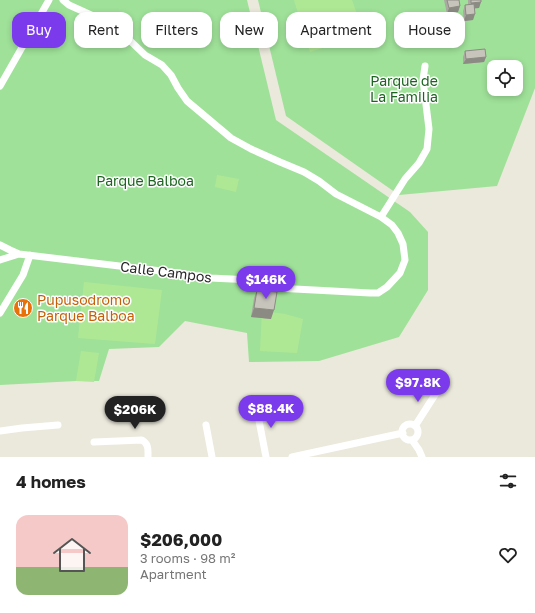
<!DOCTYPE html>
<meta charset="utf-8">
<style>
:root{--surface:#fff;--page:#f6f6f6;--text:#222;--muted:#767676;--accent:#7c3aed}
body{margin:0;font-family:"Golos Text",sans-serif;background:var(--page);color:var(--text);height:100vh;display:flex;flex-direction:column;font-size:15px;white-space:nowrap}
*{box-sizing:border-box;margin:0}
p{font-size:13px;color:var(--muted)}
.icon{flex:none;width:22px;height:22px;fill:none;stroke:currentColor;stroke-width:2;stroke-linecap:round;stroke-linejoin:round}
.map{position:relative;height:457px;overflow:hidden}
.drawer{display:flex;flex-direction:column;background:var(--surface);flex:1}
.drawer>*{flex:none}
.hud{position:absolute;left:12px;top:12px;width:511px;height:36px;display:flex;gap:8px}
.fabs{position:absolute;left:487px;top:60px;display:grid;gap:8px}
.fabs a{display:grid;place-items:center;width:36px;height:36px;border-radius:8px;background:var(--surface);box-shadow:0 2px 6px #0003;font-size:20px}
.price{position:absolute;translate:-50% -34px;padding:0 9px;border-radius:14px;background:var(--accent);color:#fff;font-size:13px;line-height:26px;filter:drop-shadow(0 1px 2px #0008)}
.price::after{content:'';position:absolute;left:50%;top:24px;width:12px;height:9px;margin-left:-6px;background:inherit;clip-path:polygon(0 0,100% 0,50% 100%)}
.price.on{background:#222;color:#fff}
ul{padding:0;list-style:none}
li{display:flex;align-items:center;gap:12px;height:100px;padding:0 16px}
li span{display:grid;place-items:center;flex:none;width:112px;height:80px;border-radius:12px;color:#555}
li>.icon{margin-inline-start:auto}
span .icon{width:48px;height:48px;fill:#fffc;stroke-width:1}
li b{font-size:17px}
h2{display:flex;justify-content:space-between;align-items:center;height:48px;padding:0 16px;font-size:17px}
.chip{padding:0 14px;border-radius:12px;background:var(--surface);box-shadow:0 2px 6px #0003;font-size:14px;line-height:36px}
.chip.on{background:var(--accent);color:#fff}
.map>svg:first-child{display:block}
.green{fill:#9fe199;fill-rule:evenodd}
.pitch{fill:#afe895}
.lines{fill:none;stroke-linecap:round;stroke-linejoin:round}
.minor{stroke:#fff;stroke-width:7}
.wall{fill:#aba9a1}
.shaded-wall{fill:#8b8a83}
.building{fill:#c7c5bb;stroke:#8b8a83}
.labels{text-anchor:middle;stroke-width:3;stroke-linejoin:round;paint-order:stroke}
.park-label{font-size:14px;fill:#1c6420;stroke:#fff}
.street-label{font-size:14px;fill:#292929;stroke:#fff}
.food-label{font-size:14px;fill:#c56008;stroke:#fff;text-anchor:start}
</style>
<div class="map">
<svg width="535" height="457" viewBox="0 0 535 457">
<rect width="100%" height="100%" fill="#ebe9dc"/>
<path class="green" d="M0,0H247L276,120L410,212L428,232V290L399,337L319,361L249,362L247,333L185,321L159,347L109,349L99,381H76L0,385Z
M258,0H535V88L497,186L399,195L286,116ZM494,67H516V89H494Z"/>
<path class="pitch" d="M294,0H352L364,34L310,52Z
M217,175L239,179L236,192L215,187Z
M84,282L162,290L155,344L78,338Z
M262,311L285,314L303,319L297,353L260,351Z
M81,351L99,353L94,382L76,381Z"/>
<g class="lines">
<path class="minor" d="M0,86L49,0
M381,217L405,179L419,163L427,149L429,129L423,80L425,66
M0,245L10,250L19,254L178,273L210,278L253,280L276,288L370,293H378L387,287L400,273L405,260L403,244L398,233L392,225L381,217L336,194L319,181L304,172L280,162L251,149L231,138L187,101L178,88L171,75L162,65L145,55L122,33L111,24L69,5L63,0
M0,260L19,254
M0,313L23,275L30,255
M256,405L266,457
M402 432a8 8 0 1 1 16 0a8 8 0 1 1-16 0Z
M206,425L212,457
M415,426L438,390
M0,431L22,428L58,425
M412,440L419,450L422,457
M94,442L142,440C149,444 148,450 148,457
M292,457L403,433"/>
</g>
<path class="wall" d="M444,0H459L460,6L458,12L447,14Z
M468,0H481L479,8H475L473,20L464,21L463,11L465,5H468Z
M465,51L486,57L484,62L463,64V57Z
M257,290L271,319L251,317L254,298Z"/>
<path class="shaded-wall" d="M481,2L479,8L469,9L471,3Z
M460,6L458,12L447,14L449,8Z
M475,14L473,20L464,21L466,15Z
M486,57L484,62L463,64L466,59Z
M254,308L274,310L271,319L251,317Z"/>
<path class="building" d="M447,0H459L460,6L449,8Z
M471,0H481V2L471,3Z
M474,4L475,14L466,15L465,5Z
M485,49L486,57L466,59L465,51Z
M257,290L277,292L274,310L254,308Z"/>
<defs>
<g id="restaurant-disc" transform="scale(1)"><circle r="9.5" fill="#e8710a" stroke="#fff"/><path d="M-5-6h1v4h1v-4h1v4h1v-4h1v5L-1.5 .5V6h-2V.5L-5-1ZM5-6V6H3V1.5H1.5Q1.5-4 5-6Z" fill="#fff"/></g>
</defs>
<g fill-rule="evenodd">
<use href="#restaurant-disc" x="23" y="308"/>
</g>
<g class="labels">
<g class="park-label">
<text x="404" y="86">Parque de<tspan x="404" dy="16">La Familia</tspan></text>
<text x="145" y="186">Parque Balboa</text>
</g>
<g class="street-label">
<text transform="translate(166 272) rotate(7)" y="5">Calle Campos</text>
</g>
<g class="food-label">
<text x="37" y="305">Pupusodromo<tspan x="37" dy="16">Parque Balboa</tspan></text>
</g>
</g>
</svg>
<div class="fabs">
<a><svg class="icon" aria-label="locate" viewBox="0 0 24 24"><circle cx="12" cy="12" r="6"/><path d="M12 2v4M12 18v4M2 12h4M18 12h4"/></svg></a>
</div>
<b class="price" style="left:266px;top:300px">$146K</b>
<b class="price" style="left:418px;top:403px">$97.8K</b>
<b class="price" style="left:271px;top:429px">$88.4K</b>
<b class="price on" style="left:135px;top:430px">$206K</b>
<div class="hud">
<a class="chip on">Buy</a>
<a class="chip">Rent</a>
<a class="chip">Filters</a>
<a class="chip">New</a>
<a class="chip">Apartment</a>
<a class="chip">House</a>
</div>
</div>
<section class="drawer">
<h2>4 homes<svg class="icon" aria-label="filters" viewBox="0 0 24 24"><path d="M4 7h16M4 17h16"/><circle cx="9" cy="7" r="2"/><circle cx="15" cy="17" r="2"/></svg></h2>
<ul>
<li><span style="background:linear-gradient(#f6c9c9 65%,#8fb573 0)"><svg class="icon" aria-label="home" viewBox="0 0 24 24"><path d="M3 11l9-7 9 7M6 9v11h12V9"/></svg></span><div><b>$206,000</b><p>3 rooms · 98 m²</p><p>Apartment</p></div><svg class="icon" aria-label="heart" viewBox="0 0 24 24"><path d="M12 20l-8-8c-3-5 5-10 8-4 3-6 11-1 8 4z"/></svg></li>
</ul>
</section>
